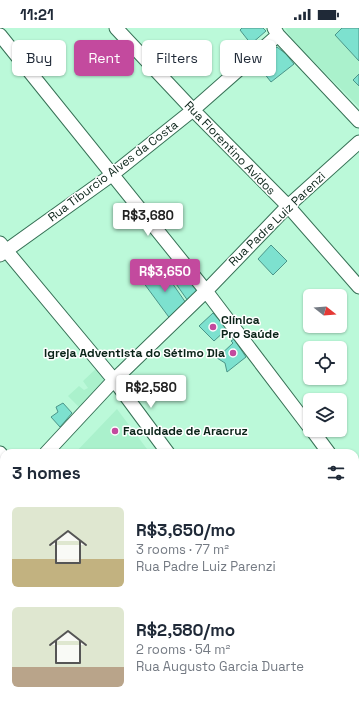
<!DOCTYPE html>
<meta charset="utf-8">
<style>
:root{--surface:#fff;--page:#f6f6f7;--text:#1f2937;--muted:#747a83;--accent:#c34a9e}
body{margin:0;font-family:"Space Grotesk",sans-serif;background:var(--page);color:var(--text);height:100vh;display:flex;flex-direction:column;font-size:15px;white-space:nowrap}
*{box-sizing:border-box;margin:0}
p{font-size:13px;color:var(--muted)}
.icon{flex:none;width:22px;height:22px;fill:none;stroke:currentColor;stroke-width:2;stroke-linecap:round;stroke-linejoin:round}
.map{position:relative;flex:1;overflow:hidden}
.sheet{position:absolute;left:0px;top:421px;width:359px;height:256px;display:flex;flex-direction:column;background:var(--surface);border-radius:12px 12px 0 0;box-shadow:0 1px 3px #0004}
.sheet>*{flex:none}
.top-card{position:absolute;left:12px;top:12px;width:335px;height:36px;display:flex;gap:8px}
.needle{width:26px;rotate:107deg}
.fabs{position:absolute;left:303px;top:261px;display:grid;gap:8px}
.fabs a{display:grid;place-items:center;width:44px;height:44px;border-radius:6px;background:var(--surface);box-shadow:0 1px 3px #0004;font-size:20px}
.price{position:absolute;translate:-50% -34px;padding:0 9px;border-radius:4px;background:#fff;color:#222;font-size:13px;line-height:26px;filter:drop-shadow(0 1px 2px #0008)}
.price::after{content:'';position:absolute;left:50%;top:24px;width:12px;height:9px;margin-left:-6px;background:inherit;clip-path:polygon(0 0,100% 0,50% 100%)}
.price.selected{background:var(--accent);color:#fff}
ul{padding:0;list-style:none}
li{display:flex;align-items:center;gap:12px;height:100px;padding:0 12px}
li span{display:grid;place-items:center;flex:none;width:112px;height:80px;border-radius:6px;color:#555}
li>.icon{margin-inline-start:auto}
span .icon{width:48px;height:48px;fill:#fffc;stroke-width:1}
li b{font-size:17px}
h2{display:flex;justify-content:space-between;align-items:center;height:48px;padding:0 12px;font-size:17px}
.tag{padding:0 14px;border-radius:6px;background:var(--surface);box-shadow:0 1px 3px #0004;font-size:14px;line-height:36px}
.tag.selected{background:var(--accent);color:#fff}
.status{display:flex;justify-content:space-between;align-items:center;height:28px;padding:0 20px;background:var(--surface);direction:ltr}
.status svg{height:11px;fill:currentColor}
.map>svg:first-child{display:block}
.built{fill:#aaf1cc}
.green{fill:#d6ce8c}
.building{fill:#7de1cf;stroke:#4b9589}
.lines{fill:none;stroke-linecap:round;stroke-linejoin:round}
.minor-casing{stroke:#377156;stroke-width:15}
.minor{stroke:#fff;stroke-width:13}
.poi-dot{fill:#c34a9e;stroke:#fff;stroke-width:1.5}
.labels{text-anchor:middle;stroke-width:3;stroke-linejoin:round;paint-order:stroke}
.street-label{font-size:12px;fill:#0a2318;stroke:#fff}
.poi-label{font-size:12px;font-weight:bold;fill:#0a2318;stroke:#fff;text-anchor:start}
</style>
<div class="status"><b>11:21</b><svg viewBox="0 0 49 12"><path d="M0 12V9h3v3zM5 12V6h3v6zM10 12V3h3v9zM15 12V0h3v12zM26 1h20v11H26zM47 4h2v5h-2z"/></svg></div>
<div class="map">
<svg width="359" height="677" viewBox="0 0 359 677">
<rect width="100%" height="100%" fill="#bbf9d9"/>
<path class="built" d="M285,0H359V79L293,13Z
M101,336L110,352L82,382L68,368L79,358L84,362L88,360L83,353Z
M117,381L150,425H75Z"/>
<path class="green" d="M4,528V673H167L171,677H0V531Z"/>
<path class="building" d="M242,0H263L266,3L251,16L240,2Z
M342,0H359V33L335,7Z
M277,19L286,26L294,36L271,54L256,35Z
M359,46V58L353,52Z
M271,217L287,233L273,247L258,231Z
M161,239L186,275L171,292L143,254Z
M189,245L199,259L188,273L174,253L182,246Z
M213,285L227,301L214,313L199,298Z
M234,311L246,329L227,344L225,335L217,330L233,315L231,313Z
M63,375L72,385L60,399L51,389L58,384L56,379Z
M4,493V500L0,498Z"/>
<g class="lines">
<g class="minor-casing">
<path id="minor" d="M116,0L193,82L288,178L359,259
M274,0L278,7L359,93
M0,7L206,263L310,400
M0,215L114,352L168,425
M0,227L113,146L193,82L278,7
M312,402L329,425
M0,425L4,430
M46,425L114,352L206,263L288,178L359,114
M355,444L359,441
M355,459L359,464
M0,474L4,470
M193,673L196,677
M352,677L359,672"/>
</g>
<use href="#minor" class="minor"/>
</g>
<g class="poi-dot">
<circle cx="213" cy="299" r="4"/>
<circle cx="233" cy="325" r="4"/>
<circle cx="115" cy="403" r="4"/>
</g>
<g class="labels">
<g class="street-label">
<text transform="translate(230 120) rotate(46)" y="4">Rua Florentino Avidos</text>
<text transform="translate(113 143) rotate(-37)" y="4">Rua Tiburcio Alves da Costa</text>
<text transform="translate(277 191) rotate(-44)" y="4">Rua Padre Luiz Parenzi</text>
</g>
<g class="poi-label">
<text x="221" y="296">Clínica<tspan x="221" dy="14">Pro Saúde</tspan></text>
<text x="225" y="329" text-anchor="end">Igreja Adventista do Sétimo Dia</text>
<text x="123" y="407">Faculdade de Aracruz</text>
</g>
</g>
</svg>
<div class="fabs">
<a><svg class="needle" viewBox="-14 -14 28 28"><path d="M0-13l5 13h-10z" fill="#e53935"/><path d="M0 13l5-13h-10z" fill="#747a83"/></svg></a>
<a><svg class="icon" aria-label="locate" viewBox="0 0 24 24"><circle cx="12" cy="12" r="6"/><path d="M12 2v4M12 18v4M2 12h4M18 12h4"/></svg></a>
<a><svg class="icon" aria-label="layers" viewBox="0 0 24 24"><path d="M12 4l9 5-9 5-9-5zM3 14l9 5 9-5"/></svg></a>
</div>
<b class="price" style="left:148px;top:209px">R$3,680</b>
<b class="price selected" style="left:165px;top:265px">R$3,650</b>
<b class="price" style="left:151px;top:381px">R$2,580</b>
<div class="top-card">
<a class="tag">Buy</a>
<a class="tag selected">Rent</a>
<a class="tag">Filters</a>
<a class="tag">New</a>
</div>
<section class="sheet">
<h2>3 homes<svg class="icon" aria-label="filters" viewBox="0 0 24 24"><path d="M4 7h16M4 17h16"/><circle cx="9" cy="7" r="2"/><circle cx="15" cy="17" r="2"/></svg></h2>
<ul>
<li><span style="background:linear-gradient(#dfe7d0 65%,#c2b280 0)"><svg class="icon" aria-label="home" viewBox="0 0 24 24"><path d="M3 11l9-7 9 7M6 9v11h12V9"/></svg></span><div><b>R$3,650/mo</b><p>3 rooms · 77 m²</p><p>Rua Padre Luiz Parenzi</p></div></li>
<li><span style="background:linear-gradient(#dfe7d0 75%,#b9a48a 0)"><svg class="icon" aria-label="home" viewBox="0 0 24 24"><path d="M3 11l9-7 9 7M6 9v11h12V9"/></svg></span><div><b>R$2,580/mo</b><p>2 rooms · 54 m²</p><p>Rua Augusto Garcia Duarte</p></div></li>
</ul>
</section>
</div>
